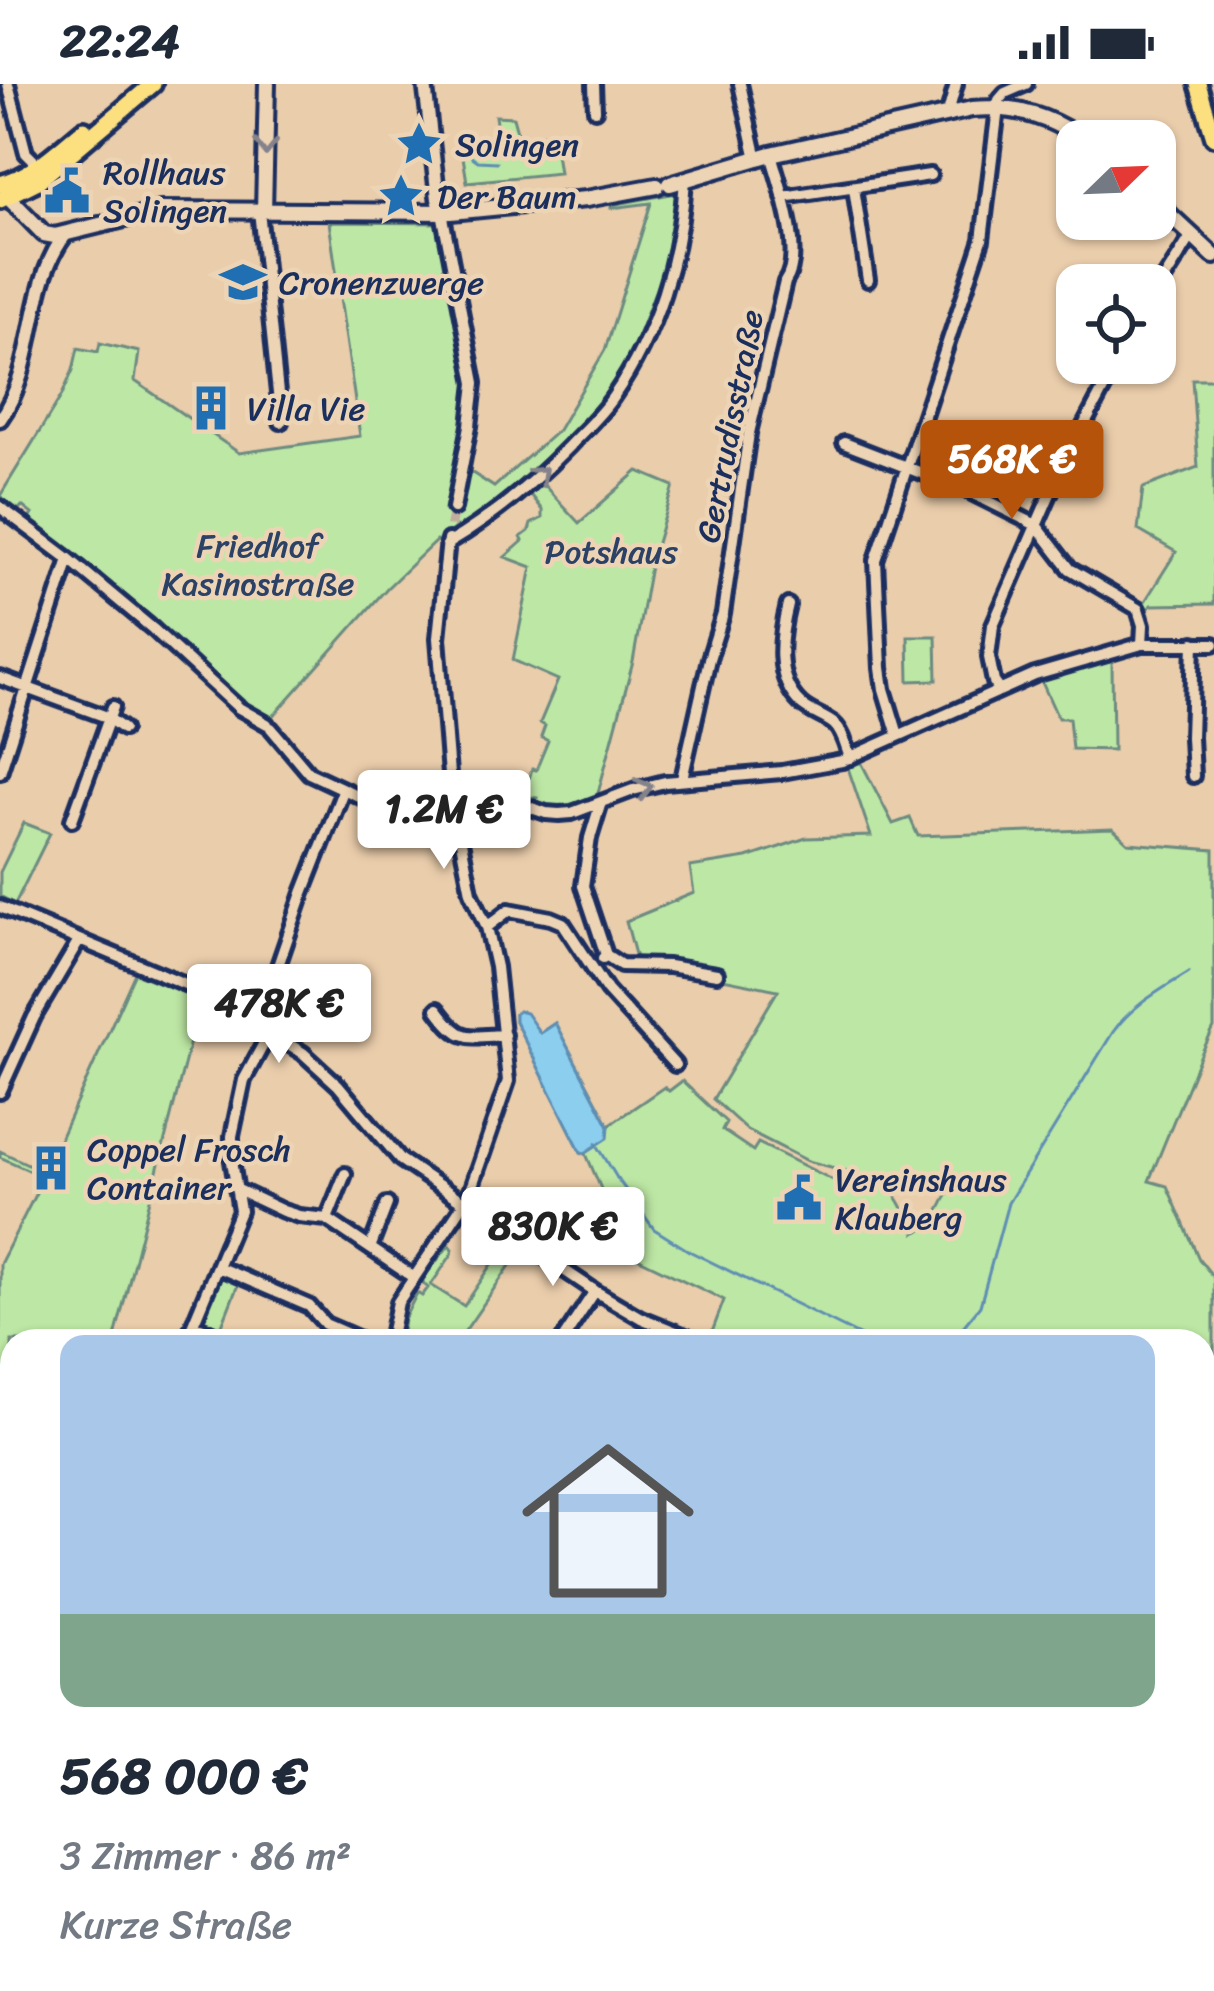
<!DOCTYPE html>
<html lang="de">
<meta charset="utf-8">
<style>
:root{--surface:#fff;--page:#f6f6f7;--text:#1f2937;--muted:#747a83;--accent:#b45309}
body{margin:0;font-family:Sriracha,sans-serif;background:var(--page);color:var(--text);height:100vh;display:flex;flex-direction:column;font-size:45px;white-space:nowrap}
*{box-sizing:border-box;margin:0}
p{font-size:39px;color:var(--muted)}
.icon{flex:none;width:66px;height:66px;fill:none;stroke:currentColor;stroke-width:2;stroke-linecap:round;stroke-linejoin:round}
.map{position:relative;flex:1;overflow:hidden}
.side{position:absolute;left:0px;top:1245px;width:1215px;height:663px;display:flex;flex-direction:column;background:var(--surface);border-radius:36px 36px 0 0;box-shadow:0 3px 9px #0004}
.side>*{flex:none}
.needle{width:78px;rotate:67deg}
.controls{position:absolute;left:1056px;top:36px;display:grid;gap:24px}
.controls a{display:grid;place-items:center;width:120px;height:120px;border-radius:24px;background:var(--surface);box-shadow:0 3px 9px #0004;font-size:60px}
.price{position:absolute;translate:-50% -102px;padding:0 27px;border-radius:12px;background:#fff;color:#222;font-size:39px;line-height:78px;filter:drop-shadow(0 3px 6px #0008)}
.price::after{content:'';position:absolute;left:50%;top:72px;width:36px;height:27px;margin-left:-18px;background:inherit;clip-path:polygon(0 0,100% 0,50% 100%)}
.price.on{background:var(--accent);color:#fff}
ul{padding:0;list-style:none}
li{display:grid;align-content:center;gap:24px;height:636px;padding:0 60px}
li span{display:grid;place-items:center;height:372px;border-radius:24px;color:#555}
li>.icon{margin-inline-start:auto}
span .icon{width:216px;height:216px;fill:#fffc;stroke-width:1}
li b{font-size:51px}
.status{display:flex;justify-content:space-between;align-items:center;height:84px;padding:0 60px;background:var(--surface);direction:ltr}
.status svg{height:33px;fill:currentColor}
.map>svg:first-child{display:block}
.green{fill:#bde7a4;stroke:#6c8b81;stroke-width:3}
.water{fill:#8bceed;stroke:#5e8eb4;stroke-width:3}
.lines{fill:none;stroke-linecap:round;stroke-linejoin:round}
.stream{stroke:#5e8eb4;stroke-width:3}
.minor-tunnel{stroke:#c1ad9c;stroke-width:10;stroke-dasharray:10 5;stroke-linecap:butt}
.minor-casing{stroke:#1b2f5e;stroke-width:20}
.tertiary-casing{stroke:#1b2f5e;stroke-width:21}
.secondary-casing{stroke:#1b2f5e;stroke-width:22}
.primary-casing{stroke:#1b2f5e;stroke-width:24}
.minor{stroke:#edd4b5;stroke-width:10}
.tertiary{stroke:#edd4b5;stroke-width:12}
.secondary{stroke:#edd4b5;stroke-width:14}
.primary{stroke:#fce080;stroke-width:15}
.rail{stroke:#1b2f5e;stroke-width:3;stroke-dasharray:18 9;stroke-linecap:butt}
.oneway{stroke:#84828a}
.labels{text-anchor:middle;stroke-width:9;stroke-linejoin:round;paint-order:stroke}
.poi-label{font-size:33px;fill:#1b2f5e;stroke:#edd4b5;text-anchor:start}
.street-label{font-size:33px;fill:#1b2f5e;stroke:#edd4b5}
.park-label{font-size:33px;fill:#2b4165;stroke:#edd4b5}
</style>
<div class="status"><b>22:24</b><svg viewBox="0 0 49 12"><path d="M0 12V9h3v3zM5 12V6h3v6zM10 12V3h3v9zM15 12V0h3v12zM26 1h20v11H26zM47 4h2v5h-2z"/></svg></div>
<div class="map">
<svg width="1214" height="1907" viewBox="0 0 1214 1907">
<rect width="100%" height="100%" fill="#eacdab"/>
<filter id="ink" filterUnits="userSpaceOnUse"><feTurbulence type="fractalNoise" baseFrequency=".00833" numOctaves="2"/><feDisplacementMap in="SourceGraphic" scale="24" xChannelSelector="R" yChannelSelector="G"/><feConvolveMatrix kernelMatrix="1 2 1 2 8 2 1 2 1" color-interpolation-filters="sRGB"/></filter>
<g filter="url(#ink)">
<path class="green" d="M495,32L513,33L519,55L553,49L559,89L467,98L461,60C476,58 484,61 499,58Z
M676,109L665,181L628,278L610,310L592,334L542,383L481,435L459,448L456,443L439,458L436,457L387,504L270,636L235,613L155,536L29,435L32,430L22,422L18,426L0,412L62,311L73,286L78,264L98,268L100,259L139,268L135,297L239,369L360,352L329,138L442,139L472,302L445,424L458,423L466,385L494,403L558,346L605,266L651,119L611,124V121Z
M1192,295H1214V520L1151,521L1148,526L1142,522L1176,468L1138,446L1143,404L1198,383Z
M638,387L674,402L650,482L633,578L597,713L558,724L535,721L537,714L531,713L529,718L507,710L506,704L517,707L518,702L522,703L528,698L532,685L536,686L548,657L541,653L545,642L540,639L558,596L513,576L532,483L505,473L523,457L521,453L529,447L531,440L542,434V426L528,408L541,398L579,439Z
M908,552H936L937,596L909,597Z
M1112,577L1113,666L1072,665L1069,634H1058L1041,596Z
M860,676L893,740L910,734L918,752L1113,745L1128,759L1214,766V944L1201,970L1149,1097L1167,1102L1199,1175L1214,1194V1907H566L565,1896H1203V1257H725L711,1251L724,1216L629,1170L586,1070L581,1068L515,937V930L522,927L540,949L555,939L609,1041L664,1003L669,1007L682,997L726,1038L722,1046L753,1067L758,1059L841,1100L847,1093C898,1105 892,1102 915,1149C932,1142 941,1125 948,1108L889,1098L808,1077L747,1046L713,1015L778,906L637,878L626,837L694,809L690,783L747,774L806,754L871,752L847,681Z
M24,739L50,749L15,820L0,812V788Z
M135,889L205,917L194,942L114,1257H12V1439L0,1429V1180L44,1093L0,1073V1067L45,1088Z
M484,1151L502,1163L506,1158L520,1167L458,1257H401L404,1235L417,1209L422,1212L428,1204L421,1197L449,1161L453,1165L452,1170L431,1201L464,1222L495,1176L476,1163Z
M220,1190L239,1198L220,1246L199,1238Z"/>
<path class="water" d="M518,927L526,929L540,949L555,939L609,1042L608,1054L585,1069L581,1068L515,937V930Z"/>
<g class="lines">
<path class="stream" d="M471,72L478,77L497,78
M596,1059L617,1094L654,1145L689,1167L871,1257
M957,1250L980,1222L1008,1119L1113,948C1132,921 1161,906 1189,888
M0,1320L7,1312
M1203,1355L1214,1356
M0,1407L12,1411
M1203,1626L1214,1653
M0,1685L5,1692H12
M1203,1855L1214,1844
M1203,1875L1214,1881
M654,1896L659,1907
M1094,1907L1100,1896"/>
<path class="minor-tunnel" d="M450,442L454,424"/>
<g class="minor-casing">
<path id="minor" d="M8,0L26,69L39,82
M594,0L595,26
M740,0L757,75
M948,29L956,0
M854,104L868,196
M783,113L930,91
M259,126L281,338
M442,128L475,299L470,342L454,424
M1155,210L1192,151
M844,359L968,407L1036,441L1070,485L1138,525L1143,541L1142,560
M0,423L69,475L153,545L239,624L267,640
M447,460C493,433 532,400 569,362C584,346 601,331 613,313C656,251 681,171 685,95
M788,521C780,553 774,595 801,620C811,629 824,632 834,640C843,648 846,663 850,674
M0,594L107,633L123,645
M999,605L994,598L989,573L993,541L1059,389L1117,279
M271,644L309,689L367,716L382,717L451,707H482L546,729L559,730L572,729L633,706L665,698L782,688L842,677L1035,591L1142,560H1214
M898,651L884,605L881,584L876,476L982,156L999,16L1005,9L1026,0
M0,688L69,475
M1193,692L1191,653L1194,559
M682,695L709,575L723,530L749,349L785,198C805,170 780,102 771,70
M601,718L590,754L583,802L606,871
M72,736L113,623
M0,823L209,910L303,969L338,1001L401,1076L595,1207L641,1234L698,1257
M487,843L509,826L551,834L563,839L607,906L675,981
M603,874L606,871L621,881L668,882L717,890
M437,925C461,958 465,953 504,951
M258,940L303,809L343,707
M0,1008L34,933L79,857
M236,1105L283,1127L299,1132L327,1135L413,1193
M327,1135L345,1090
M370,1164L387,1120
M218,1183L309,1222L325,1240L364,1257
M193,1241L232,1257
M186,1257L240,1127L232,1077V1052L244,996L270,948
M390,1257L398,1218L468,1113L508,997L496,883L487,843L471,808L450,703L438,554L448,456
M562,1257L595,1207
M0,1549L12,1554
M0,1628L12,1633
M1203,1718L1214,1752
M0,1729L12,1736
M79,1896L83,1907
M279,1896L281,1907
M561,1896L562,1907
M141,1897L144,1896"/>
</g>
<g class="tertiary-casing">
<path id="tertiary" d="M425,0L438,115L442,128
M0,335C38,282 26,202 65,151"/>
</g>
<g class="secondary-casing">
<path id="secondary" d="M670,100L771,70L972,25C1013,21 1050,32 1084,57
M8,113L44,150L55,152L161,126L451,128L586,115L657,102
M1155,117L1214,172
M264,126L267,0"/>
</g>
<g class="primary-casing">
<path id="primary" d="M1198,0L1214,53
M0,100C33,92 58,66 84,45
M0,116L38,97L153,0"/>
</g>
<use href="#minor" class="minor"/>
<use href="#tertiary" class="tertiary"/>
<use href="#secondary" class="secondary"/>
<use href="#primary" class="primary"/>
<path class="rail" d="M0,1880L14,1907"/>
</g>
<defs><path id="oneway-chevron" d="M-2-3.5L2.5 0L-2 3.5" fill="none" stroke-width="1.6" stroke-linecap="round" stroke-linejoin="round" transform="scale(3)"/></defs>
<g class="oneway">
<use href="#oneway-chevron" transform="translate(266 63) rotate(91)"/>
<use href="#oneway-chevron" transform="translate(540 390) rotate(-44)"/>
<use href="#oneway-chevron" transform="translate(644 704) rotate(-15)"/>
</g>
</g>
<defs>
<g id="sight-bare" transform="scale(3.6)"><path d="M0-6L1.8-2.2L6-1.7L2.9 1.2L3.7 5.4L0 3.3L-3.7 5.4L-2.9 1.2L-6-1.7L-1.8-2.2Z" fill="#1f6fb2" stroke="#edd4b5" stroke-width="2.5" paint-order="stroke"/></g>
<g id="civic-bare" transform="scale(3.6)"><path d="M-.6-6.5H3V-4.5H.6V-3L4-1V1h2V6H-6V1h2V-1L-.6-3ZM-1.2 2.5V6h2.4V2.5Z" fill="#1f6fb2" stroke="#edd4b5" stroke-width="2.5" paint-order="stroke"/></g>
<g id="school-bare" transform="scale(3.6)"><path d="M0-5L7-2L0 1L-7-2ZM-4 1L0 2.5L4 1V4Q0 6-4 4Z" fill="#1f6fb2" stroke="#edd4b5" stroke-width="2.5" paint-order="stroke"/></g>
<g id="building-bare" transform="scale(3.6)"><path d="M-4-6H4V6H1V3H-1V6H-4ZM-2.5-4.3h1.7v1.8h-1.7ZM.8-4.3h1.7v1.8H.8ZM-2.5-1h1.7V.8h-1.7ZM.8-1h1.7V.8H.8Z" fill="#1f6fb2" stroke="#edd4b5" stroke-width="2.5" paint-order="stroke"/></g>
</defs>
<g fill-rule="evenodd">
<use href="#sight-bare" x="419" y="60"/>
<use href="#civic-bare" x="67" y="107"/>
<use href="#sight-bare" x="401" y="112"/>
<use href="#school-bare" x="243" y="198"/>
<use href="#building-bare" x="211" y="324"/>
<use href="#building-bare" x="51" y="1084"/>
<use href="#civic-bare" x="799" y="1114"/>
</g>
<g class="labels">
<g class="poi-label">
<text x="455" y="72">Solingen</text>
<text x="103" y="100">Rollhaus<tspan x="103" dy="38">Solingen</tspan></text>
<text x="437" y="124">Der Baum</text>
<text x="279" y="210">Cronenzwerge</text>
<text x="247" y="336">Villa Vie</text>
<text x="87" y="1077">Coppel Frosch<tspan x="87" dy="38">Container</tspan></text>
<text x="835" y="1107">Vereinshaus<tspan x="835" dy="38">Klauberg</tspan></text>
</g>
<g class="street-label">
<text transform="translate(729 342) rotate(-79)" y="12">Gertrudisstraße</text>
</g>
<g class="park-label">
<text x="258" y="473">Friedhof<tspan x="258" dy="38">Kasinostraße</tspan></text>
<text x="611" y="479">Potshaus</text>
</g>
</g>
</svg>
<div class="controls">
<a><svg class="needle" viewBox="-14 -14 28 28"><path d="M0-13l5 13h-10z" fill="#e53935"/><path d="M0 13l5-13h-10z" fill="#747a83"/></svg></a>
<a><svg class="icon" aria-label="locate" viewBox="0 0 24 24"><circle cx="12" cy="12" r="6"/><path d="M12 2v4M12 18v4M2 12h4M18 12h4"/></svg></a>
</div>
<b class="price on" style="left:1012px;top:438px">568K €</b>
<b class="price" style="left:444px;top:788px">1.2M €</b>
<b class="price" style="left:279px;top:982px">478K €</b>
<b class="price" style="left:553px;top:1205px">830K €</b>
<section class="side">
<ul>
<li><span style="background:linear-gradient(#a9c7e8 75%,#7fa58c 0)"><svg class="icon" aria-label="home" viewBox="0 0 24 24"><path d="M3 11l9-7 9 7M6 9v11h12V9"/></svg></span><div><b>568 000 €</b><p>3 Zimmer · 86 m²</p><p>Kurze Straße</p></div></li>
</ul>
</section>
</div>
